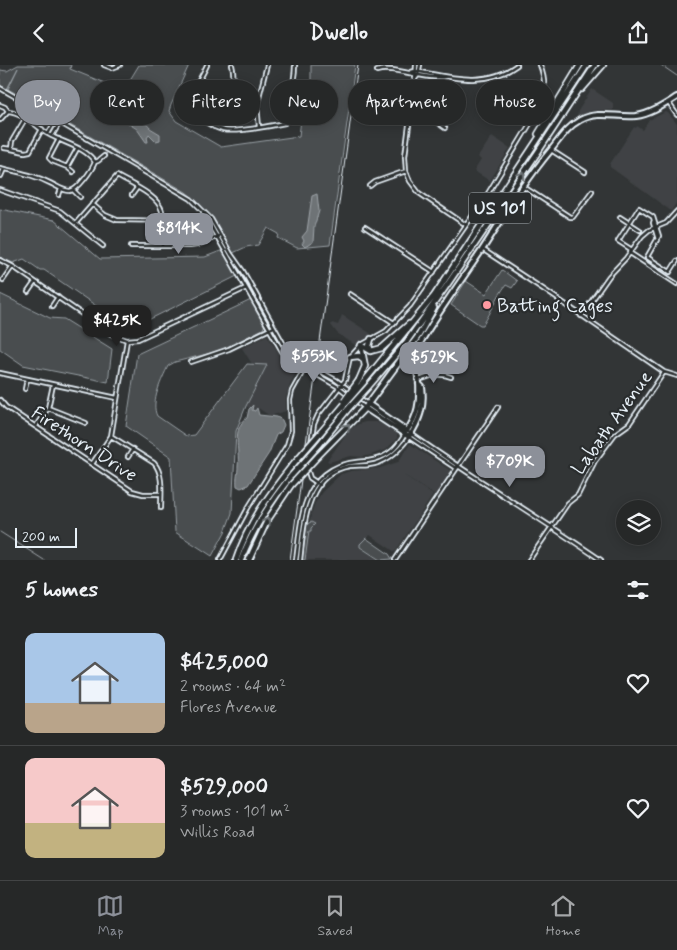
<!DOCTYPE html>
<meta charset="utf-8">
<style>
:root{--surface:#262828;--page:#323434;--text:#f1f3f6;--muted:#a4a6a8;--line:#424445;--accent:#8c9099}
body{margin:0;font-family:Mynerve,sans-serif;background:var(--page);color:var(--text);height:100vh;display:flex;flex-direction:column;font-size:19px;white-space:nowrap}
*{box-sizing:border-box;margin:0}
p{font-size:16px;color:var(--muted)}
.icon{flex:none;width:28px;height:28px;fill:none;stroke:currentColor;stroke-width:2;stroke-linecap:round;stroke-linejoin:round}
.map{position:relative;height:495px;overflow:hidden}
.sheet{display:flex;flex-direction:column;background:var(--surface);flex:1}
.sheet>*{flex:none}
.top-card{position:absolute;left:15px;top:15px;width:648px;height:45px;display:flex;gap:10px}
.fabs{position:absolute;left:616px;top:435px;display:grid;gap:10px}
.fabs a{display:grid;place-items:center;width:45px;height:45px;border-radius:50%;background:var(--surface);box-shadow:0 2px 12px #0003,0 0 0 1px var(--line);font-size:25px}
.scale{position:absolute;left:15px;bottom:12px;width:62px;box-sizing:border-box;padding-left:5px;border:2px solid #e8f1f8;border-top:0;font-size:14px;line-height:18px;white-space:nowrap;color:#e8f1f8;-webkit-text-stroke:4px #2a2d2e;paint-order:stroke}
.price{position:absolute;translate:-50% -42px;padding:0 11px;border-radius:10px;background:var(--accent);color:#fff;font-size:16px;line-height:32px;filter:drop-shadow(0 1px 2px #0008)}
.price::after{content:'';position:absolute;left:50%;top:30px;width:15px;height:11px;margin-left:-8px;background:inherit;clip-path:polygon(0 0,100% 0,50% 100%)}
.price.selected{background:#222;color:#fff}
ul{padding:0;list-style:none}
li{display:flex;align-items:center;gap:15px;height:125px;padding:0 25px}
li+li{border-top:1px solid var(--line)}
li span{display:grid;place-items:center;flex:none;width:140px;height:100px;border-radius:10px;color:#555}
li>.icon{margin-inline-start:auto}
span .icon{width:60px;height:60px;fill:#fffc;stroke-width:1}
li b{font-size:21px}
h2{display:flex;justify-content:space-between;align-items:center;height:60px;padding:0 25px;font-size:21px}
.chip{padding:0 18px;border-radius:22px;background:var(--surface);box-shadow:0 2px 12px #0003,0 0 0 1px var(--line);font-size:18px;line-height:45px}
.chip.selected{background:var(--accent);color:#fff}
header{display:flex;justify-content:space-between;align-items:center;height:65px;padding:0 25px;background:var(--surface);font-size:22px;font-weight:800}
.tab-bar{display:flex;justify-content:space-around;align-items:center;height:70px;border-top:1px solid var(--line);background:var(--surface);font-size:14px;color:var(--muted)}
.tab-bar a{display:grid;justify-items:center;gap:2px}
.tab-bar .selected{color:var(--accent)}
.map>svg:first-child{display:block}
.built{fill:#3f4244}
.green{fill:#494d4f;stroke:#989fa4}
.water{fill:#6e7376;stroke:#9fa5aa}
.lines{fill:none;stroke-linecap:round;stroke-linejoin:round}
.stream{stroke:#9fa5aa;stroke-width:1}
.minor-casing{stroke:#e8f1f8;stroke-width:6}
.major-casing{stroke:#e8f1f8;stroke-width:8}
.highway-casing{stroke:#e8f1f8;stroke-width:8}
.minor{stroke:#2a2d2e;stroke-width:2.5}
.major{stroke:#2a2d2e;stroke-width:4}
.highway{stroke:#2a2d2e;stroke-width:4.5}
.rail{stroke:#e8f1f8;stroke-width:1}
.highway-bridge-casing{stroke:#e8f1f8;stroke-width:8;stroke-linecap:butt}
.highway-bridge{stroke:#2a2d2e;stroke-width:4.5}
.oneway{stroke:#6c7275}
.poi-dot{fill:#ff9aa2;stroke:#2a2d2e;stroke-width:2}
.labels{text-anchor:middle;stroke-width:4.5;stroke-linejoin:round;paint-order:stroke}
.shield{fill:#2a2d2e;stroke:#afb6bb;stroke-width:1}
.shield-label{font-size:18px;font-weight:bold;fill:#e8f1f8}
.poi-label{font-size:19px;fill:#e8f1f8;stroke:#2a2d2e;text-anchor:start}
.street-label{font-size:19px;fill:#e8f1f8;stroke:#2a2d2e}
</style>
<header><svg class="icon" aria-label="back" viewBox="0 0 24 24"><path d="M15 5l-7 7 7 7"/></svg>Dwello<svg class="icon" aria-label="share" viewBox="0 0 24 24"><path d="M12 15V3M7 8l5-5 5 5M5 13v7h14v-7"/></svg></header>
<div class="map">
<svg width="677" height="495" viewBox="0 0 677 495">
<rect width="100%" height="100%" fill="#323536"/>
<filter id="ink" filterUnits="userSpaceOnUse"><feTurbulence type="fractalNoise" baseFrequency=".02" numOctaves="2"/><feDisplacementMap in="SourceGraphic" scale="10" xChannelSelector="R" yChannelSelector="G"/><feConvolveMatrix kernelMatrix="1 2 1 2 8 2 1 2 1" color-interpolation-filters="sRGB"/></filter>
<g filter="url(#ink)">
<path class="built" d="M592,24L613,38V45L591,46L577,53L578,46Z
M666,47L668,48L677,59V137L671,146L610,102V99L634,62L636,63L637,61L643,65L649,55Z
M492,71L510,83L490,116L474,106L481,95L478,92Z
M342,250L370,268L372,270L355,280L337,268L331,260L332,258L338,260Z
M267,270L281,292L298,305L291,317L286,333V346L270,351L258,343L255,346L252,345V341L249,343L246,341L267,300L252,299L242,283Z
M365,357H376L386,361L397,369V373L387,384L371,390L362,392L351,391L329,397L327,396L349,365L358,359Z
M410,379L451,406L435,430L404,410L433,430L395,487L370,470L359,482L379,495H305L311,449L315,438L322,427L341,409L351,406L380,403L398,397Z"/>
<path class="green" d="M18,0H71L70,4L107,19L125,23L139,0H189L171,40L169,46L176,56L221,82L299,71L303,38L311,27V0H355L330,180L297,183L278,173L279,169L268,163L258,180L246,182L233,188C218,164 209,145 186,127L8,24L18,3L7,24L0,20V5L7,6Z
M0,144L54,155L100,194L205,192L223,185L237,211L136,261L121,258L44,205H40L24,194L13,198L0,192Z
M502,205L517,216L512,223L506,220C496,233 492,246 483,260H480L451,240L466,216L486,229Z
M0,229L50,253L64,254L112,284L108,317L23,300L0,284Z
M251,235L265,259L263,264L219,286L175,297L168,301C162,314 150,337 157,351L186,371L194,370L247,299L267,300L246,341L236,366L232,448L225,467L212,491L175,467L171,392L126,361L137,289Z
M311,457L315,459L311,463V466H309L305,495H302L307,459Z
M366,473L389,489L392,494L380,495L360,482V479Z"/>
<path class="water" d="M129,44L135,46L150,63L160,69V75L156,76L149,69L147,72L148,77H146L137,64L121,54L116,49V47L123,48Z
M317,129L319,146L314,162L313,177L305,182L302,179L304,176L302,172L307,166L312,131Z
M253,340L252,345L255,346L257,343L259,350L277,352L282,355L284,360L281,367L276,370L269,388L248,420L241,423L237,421C236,412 238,409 238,401C240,385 231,364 247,353L249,344Z"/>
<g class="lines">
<path class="stream" d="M661,0L677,11
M0,467L44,495"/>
<g class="minor-casing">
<path id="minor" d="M104,0L112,3L120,0
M207,0C202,12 191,26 191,39C191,45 195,49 199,52C205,57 215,63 223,65C237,68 269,61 285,58C287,38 295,21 295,0
M416,0L415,14L405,91L406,106L410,116L419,128L466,160
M377,6C392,0 427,16 445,12
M411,7L415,6C449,12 486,23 517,0
M415,14L418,10L420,0
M0,23L191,134L211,154L231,189L243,206L287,285L300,295L336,315L368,339
M668,37L677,50
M0,40L5,42L8,46
M410,47L424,48L445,63
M25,54L12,76L11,84L25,87L30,86L42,64
M0,55L8,46C22,47 36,61 48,69C63,78 85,82 95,97C92,105 78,125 70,126C63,126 58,122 52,119C35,110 18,107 0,103
M214,62C223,43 238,22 232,0
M259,62L257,40L267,0
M48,69L56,55
M52,71L60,57
M59,74L49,93L52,96L67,102
M4,83L11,84
M551,85L585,107
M95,97L98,96L104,91
M67,102L77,84
M67,102L73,107
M1,111L4,104
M370,121L375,117L406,106
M524,122L570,152H573L592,126
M0,125L60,146L103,181
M73,125L80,132
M59,130L61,124
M132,130L137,123
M92,139L105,150L117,155L178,156L183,153
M203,147L283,288L298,299L340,323L365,343
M620,152L640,165
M654,155L653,158L658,175
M76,158L117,111C130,119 158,130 162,146C164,157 163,169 163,181
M365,162L434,207
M131,181H190L197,180L218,171
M482,184L546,226L664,307L677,311
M632,185L618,176L639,143L653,152L659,171L647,192L670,207L677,196
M630,188L677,219
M0,195L12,201L111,269L127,275L138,274L246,223
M3,215L12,202
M28,227L35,217
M350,229L394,258
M52,241L58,232
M581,251L609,211L626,193L642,171L649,165L666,158L677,146
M191,297L229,284L274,262
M0,308L117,333
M419,315C430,311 439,307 451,312
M25,324L27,314
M0,335L6,342L132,426L143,429H161
M48,343L86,358
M36,361L48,343L53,320
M111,371L154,398C164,409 161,429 161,443
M128,392L133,384
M92,399L111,371L127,275
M320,420L310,413L307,404L314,359L318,350L345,315L350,292L361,280L386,266L410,241L487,130L539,44C546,29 546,16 540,0
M220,495L248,443L287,380L291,366L290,335L292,326L307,299
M296,495C299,477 299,455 306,437C314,414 332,399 357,397C367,396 375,396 384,391C395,386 401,376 407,366C470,411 537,451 601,495
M300,495C304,460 306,408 350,401C356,400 363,401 369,400C387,398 399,386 409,372L454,402H458
M395,495L498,342
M529,495L568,438L578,430L595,396L615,369L629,359L664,307"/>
</g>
<g class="major-casing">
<path id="major" d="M368,339L407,366C418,350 420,337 419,318C417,302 411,297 419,280C438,247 461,216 482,185C504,151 525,116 551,85C560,74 567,62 580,55C598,45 617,53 636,51C651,49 664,40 677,32
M365,343L409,372C419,356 425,342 422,322L419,319"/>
</g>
<g class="highway-casing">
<path id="highway" d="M582,24L603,0
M538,69L580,0
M361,280L371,286L382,283L409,259
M371,286L369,281L371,274
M350,292L359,291L363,294
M359,315L365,301L361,281
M363,318L434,231L587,0
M368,322L405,279L445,223L538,87L595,0
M321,367L343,341
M319,380L348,344
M318,391L365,343L419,270L434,243
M236,495C248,458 270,428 294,398
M241,495C253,463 271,436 292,410
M249,495L267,456L291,420"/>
</g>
<use href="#minor" class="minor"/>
<use href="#major" class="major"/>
<use href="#highway" class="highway"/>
<path class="rail" d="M290,495L358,0"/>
<g class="highway-bridge-casing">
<path id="highway-bridge" d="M344,336L359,315
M343,341L363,318
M348,344L368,322
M294,398L321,367
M292,410L319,380
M291,420L318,391"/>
</g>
<use href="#highway-bridge" class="highway-bridge"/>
</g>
<defs><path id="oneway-chevron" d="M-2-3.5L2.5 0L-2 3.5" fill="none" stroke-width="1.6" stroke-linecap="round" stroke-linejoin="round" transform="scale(1.25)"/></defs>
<g class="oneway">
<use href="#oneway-chevron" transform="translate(522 110) rotate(-56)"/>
<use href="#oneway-chevron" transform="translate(347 362) rotate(-44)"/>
<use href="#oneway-chevron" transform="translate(267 456) rotate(-61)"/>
</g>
</g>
<circle class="poi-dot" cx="487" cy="240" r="5"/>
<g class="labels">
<rect class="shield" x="469" y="127.5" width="62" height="31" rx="4"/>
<g class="shield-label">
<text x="500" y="149">US 101</text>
</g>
<g class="poi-label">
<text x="497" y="247">Batting Cages</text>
</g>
<g class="street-label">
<text transform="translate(611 357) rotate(-54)" y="7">Labath Avenue</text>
<text transform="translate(85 378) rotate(33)" y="7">Firethorn Drive</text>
</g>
</g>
</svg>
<div class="fabs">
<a><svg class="icon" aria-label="layers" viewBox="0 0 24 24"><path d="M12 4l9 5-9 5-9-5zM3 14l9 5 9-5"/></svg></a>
</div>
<div class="scale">200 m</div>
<b class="price" style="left:179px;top:190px">$814K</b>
<b class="price selected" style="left:117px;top:282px">$425K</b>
<b class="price" style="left:314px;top:318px">$553K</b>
<b class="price" style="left:434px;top:319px">$529K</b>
<b class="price" style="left:510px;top:423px">$709K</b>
<div class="top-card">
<a class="chip selected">Buy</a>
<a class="chip">Rent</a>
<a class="chip">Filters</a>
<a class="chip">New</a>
<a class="chip">Apartment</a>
<a class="chip">House</a>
</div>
</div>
<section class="sheet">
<h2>5 homes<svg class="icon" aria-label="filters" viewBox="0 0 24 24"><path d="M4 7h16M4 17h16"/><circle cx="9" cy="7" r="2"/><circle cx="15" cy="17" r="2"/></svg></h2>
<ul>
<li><span style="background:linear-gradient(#a9c7e8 70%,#b9a48a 0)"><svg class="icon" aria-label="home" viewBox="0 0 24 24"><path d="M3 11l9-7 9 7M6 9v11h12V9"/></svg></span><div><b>$425,000</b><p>2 rooms · 64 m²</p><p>Flores Avenue</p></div><svg class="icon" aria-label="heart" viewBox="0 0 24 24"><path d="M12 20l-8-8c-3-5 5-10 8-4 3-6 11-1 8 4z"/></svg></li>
<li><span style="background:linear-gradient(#f6c9c9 65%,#c2b280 0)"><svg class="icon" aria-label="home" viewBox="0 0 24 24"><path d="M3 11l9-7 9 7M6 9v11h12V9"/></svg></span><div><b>$529,000</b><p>3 rooms · 101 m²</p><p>Willis Road</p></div><svg class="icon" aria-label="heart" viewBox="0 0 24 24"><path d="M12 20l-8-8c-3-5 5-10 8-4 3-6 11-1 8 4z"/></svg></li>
</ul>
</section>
<nav class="tab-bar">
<a class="selected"><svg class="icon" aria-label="map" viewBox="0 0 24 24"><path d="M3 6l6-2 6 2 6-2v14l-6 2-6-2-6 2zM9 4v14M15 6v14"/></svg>Map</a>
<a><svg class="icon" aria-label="saved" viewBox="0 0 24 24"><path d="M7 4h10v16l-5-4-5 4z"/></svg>Saved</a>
<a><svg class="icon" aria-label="home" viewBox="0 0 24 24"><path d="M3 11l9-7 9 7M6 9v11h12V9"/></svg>Home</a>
</nav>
